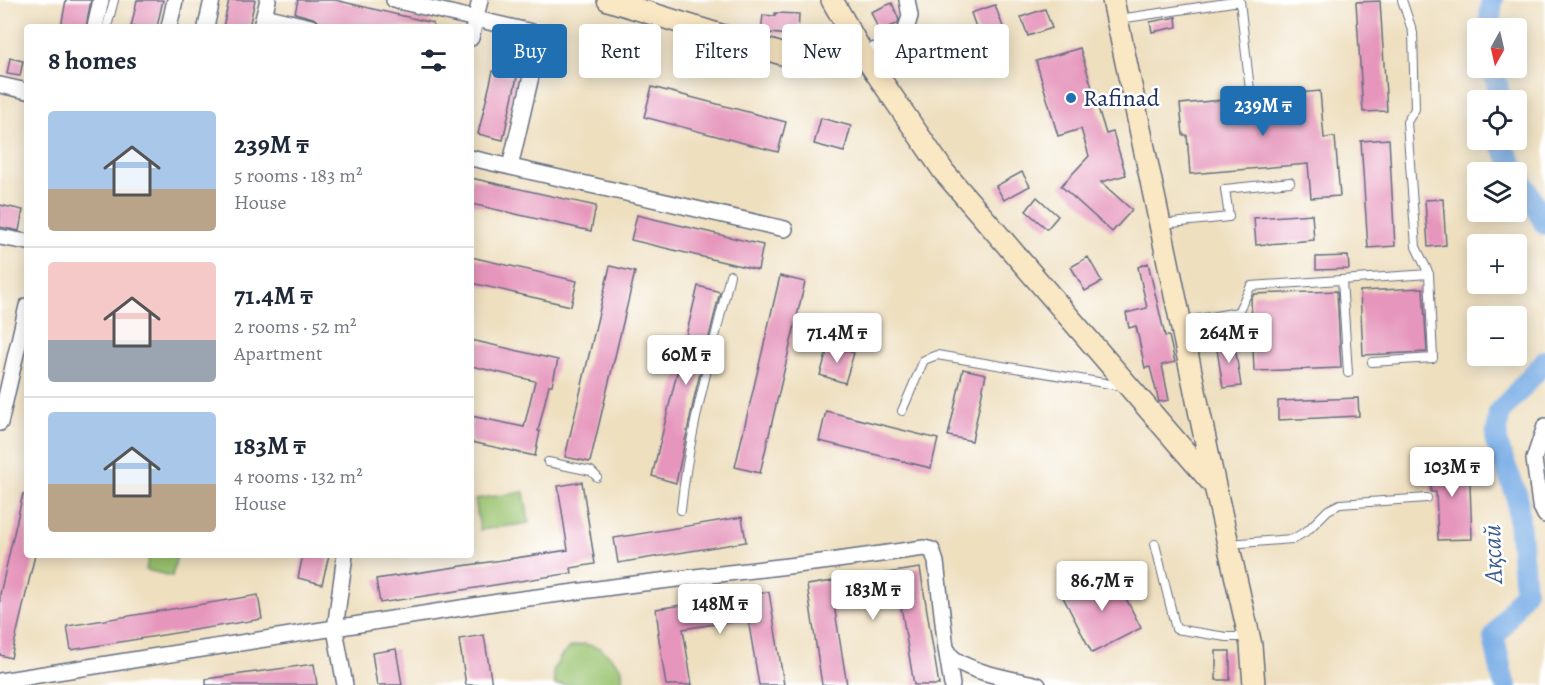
<!DOCTYPE html>
<meta charset="utf-8">
<style>
:root{--surface:#fff;--page:#f2f2f3;--text:#1f2937;--muted:#747a83;--line:#e0e1e3;--accent:#1f6fb2}
body{margin:0;font-family:Alegreya,serif;background:var(--page);color:var(--text);height:100vh;display:flex;flex-direction:column;font-size:22px;white-space:nowrap}
*{box-sizing:border-box;margin:0}
p{font-size:20px;color:var(--muted)}
.icon{flex:none;width:33px;height:33px;fill:none;stroke:currentColor;stroke-width:2;stroke-linecap:round;stroke-linejoin:round}
.map{position:relative;flex:1;overflow:hidden}
.sheet{position:absolute;left:24px;top:24px;width:450px;height:534px;display:flex;flex-direction:column;background:var(--surface);border-radius:6px;box-shadow:0 3px 15px #0003}
.sheet>*{flex:none}
.banner{position:absolute;left:492px;top:24px;width:570px;height:54px;display:flex;gap:12px}
.needle{width:39px;rotate:188deg}
.tools{position:absolute;left:1467px;top:18px;display:grid;gap:12px}
.tools a{display:grid;place-items:center;width:60px;height:60px;border-radius:6px;background:var(--surface);box-shadow:0 3px 15px #0003;font-size:30px}
.price{position:absolute;translate:-50% -51px;padding:0 14px;border-radius:6px;background:#fff;color:#222;font-size:20px;line-height:39px;filter:drop-shadow(0 2px 3px #0008)}
.price::after{content:'';position:absolute;left:50%;top:36px;width:18px;height:14px;margin-left:-9px;background:inherit;clip-path:polygon(0 0,100% 0,50% 100%)}
.price.selected{background:var(--accent);color:#fff}
ul{padding:0;list-style:none}
li{display:flex;align-items:center;gap:18px;height:150px;padding:0 24px}
li+li{border-top:2px solid var(--line)}
li span{display:grid;place-items:center;flex:none;width:168px;height:120px;border-radius:6px;color:#555}
li>.icon{margin-inline-start:auto}
span .icon{width:72px;height:72px;fill:#fffc;stroke-width:1}
li b{font-size:26px}
h2{display:flex;justify-content:space-between;align-items:center;height:72px;padding:0 24px;font-size:26px}
.chip{padding:0 21px;border-radius:6px;background:var(--surface);box-shadow:0 3px 15px #0003;font-size:21px;line-height:54px}
.chip.selected{background:var(--accent);color:#fff}
.map>svg:first-child{display:block}
.green{fill:#99c26e;stroke:#5a7866;stroke-width:1.5}
.lines{fill:none;stroke-linecap:round;stroke-linejoin:round}
.river{stroke:#79ade6;stroke-width:22}
.building{fill:#e696bc}
.lane-casing{stroke:#656d80;stroke-width:10}
.street-casing{stroke:#656d80;stroke-width:18}
.secondary-casing{stroke:#656d80;stroke-width:24}
.lane{stroke:#fff;stroke-width:8}
.street{stroke:#fff;stroke-width:15}
.secondary{stroke:#fae7c3;stroke-width:21}
.poi-dot{fill:#1f6fb2;stroke:#fff;stroke-width:2}
.labels{text-anchor:middle;stroke-width:5;stroke-linejoin:round;paint-order:stroke}
.poi-label{font-size:24px;fill:#1b2f5e;stroke:#fff;text-anchor:start}
.water-label{font-size:26px;font-style:italic;fill:#3c5b8e;stroke:#fff}
</style>
<div class="map">
<svg width="1545" height="685" viewBox="0 0 1545 685">
<rect width="100%" height="100%" fill="#fff"/>
<filter id="ink" filterUnits="userSpaceOnUse"><feTurbulence type="fractalNoise" baseFrequency=".0167" numOctaves="2"/><feDisplacementMap in="SourceGraphic" scale="12" xChannelSelector="R" yChannelSelector="G"/><feConvolveMatrix kernelMatrix="1 2 1 2 8 2 1 2 1" color-interpolation-filters="sRGB"/></filter>
<filter id="wash" filterUnits="userSpaceOnUse"><feTurbulence type="fractalNoise" baseFrequency=".008" numOctaves="4" result="noise"/><feDisplacementMap in="SourceGraphic" scale="24" xChannelSelector="R" yChannelSelector="G"/><feGaussianBlur stdDeviation="1.35" result="paint"/><feColorMatrix in="noise" values="0 0 0 0 0 0 0 0 0 0 0 0 0 0 0 0 0 1.4 0 .05"/><feComposite in="paint" operator="in"/></filter>
<g filter="url(#wash)">
<rect width="100%" height="100%" fill="#eedfbf"/>
<path class="green" d="M524,492L529,523L480,530L475,499Z
M149,555H177L172,576L146,570Z
M584,644L600,648L611,657L622,669L623,685H555L553,671L561,656L571,647Z"/>
<g class="lines">
<path class="river" d="M1489,28L1492,0
M1493,68L1497,83L1499,100
M1502,140V145L1545,224
M1506,685L1503,680L1494,638L1525,590L1517,496L1496,442L1499,413L1545,361"/>
</g>
<g id="blocks">
<path class="building" d="M66,0H91L86,27H61Z
M137,0H163L157,27H131Z
M229,0H255L249,27H223Z
M298,0H335L433,23V27H339L319,22L313,18L295,13Z
M1380,1L1387,111L1363,112L1356,2Z
M892,3L899,20L897,24L879,31L871,12Z
M995,5L1003,27L979,36L971,13Z
M1045,9L1052,28L1028,36L1021,17Z
M775,13L799,14L798,36L761,32L763,15L775,16Z
M1176,17L1177,27L1152,32L1150,22Z
M966,35L969,53L950,56L947,39Z
M1080,48L1106,134L1113,132L1126,175L1101,182L1132,210L1112,232L1061,186L1089,156L1081,129L1058,136L1036,61Z
M10,58L23,61L20,76L7,74Z
M493,71L517,77L503,140L478,134Z
M652,87L786,122L778,152L644,117Z
M1320,91L1324,138L1335,137L1340,196L1311,198L1308,164L1190,174L1187,135H1183L1180,104Z
M821,118L851,126L844,152L814,144Z
M1389,139L1395,246L1368,248L1361,141Z
M1022,172L1030,186L1004,200L996,186Z
M471,178L596,206L591,231L471,204Z
M1037,197L1058,216L1047,229L1026,211Z
M1443,199L1446,245L1428,247L1425,200Z
M0,205L23,210L19,231L0,227Z
M1312,214L1314,240L1256,245L1254,218Z
M637,215L763,245L758,270L631,240Z
M1348,256L1349,269L1316,270V257Z
M471,257L577,281L571,306L471,283Z
M1088,257L1102,282L1085,291L1071,267Z
M1148,263L1165,336H1169L1175,362L1162,365L1169,400L1159,402L1150,367L1145,368L1136,326L1129,328L1126,313L1147,308L1138,267Z
M610,266L635,272L590,462L565,457Z
M780,276L805,282L760,473L735,467Z
M698,286L720,292L696,390L676,483L652,476Z
M1423,288L1427,352L1363,355L1360,291Z
M1337,291L1341,368L1254,371L1251,299L1254,294Z
M471,340L558,360L552,385H549L538,431H540L535,456L471,442V416L524,427L535,381L471,366Z
M1234,340L1241,386L1223,388L1216,343Z
M829,345L854,353L845,383L820,375Z
M963,369L986,374L972,441L948,436Z
M1358,398L1359,416L1278,420V401Z
M826,411L938,439L931,468L819,441Z
M1469,459L1472,539L1438,540L1436,492H1431L1430,461Z
M582,482L595,564L571,568L572,573L380,603L376,579L568,550L558,486Z
M23,494H27V555H35L11,658L0,655V594Z
M742,517L746,542L618,563L614,538Z
M303,555H329L322,584L298,578Z
M920,568L939,685H914L899,594L839,604L835,611L847,685H822L807,585Z
M1112,571L1141,628L1092,653L1063,597Z
M769,592L784,685H759L748,619L683,629L692,685H666L658,633H659L656,609Z
M258,595L262,619L71,650L67,626Z
M484,635L492,685H466L459,639Z
M396,649L402,685H377L372,653Z
M1216,651H1230V680H1216Z
M314,664L317,685H206V679Z"/>
</g>
</g>
<g filter="url(#ink)">
<use href="#blocks" fill-opacity="0" stroke="#656d80" stroke-width="1.5"/>
<g class="lines">
<g class="lane-casing">
<path id="lane" d="M1119,19L1240,1L1250,90
M107,27L114,0
M1162,224L1229,217L1225,189L1290,182
M1342,280L1348,373
M1182,322L1238,312L1251,286L1429,274
M1372,362L1433,358L1429,274L1416,247L1407,122L1415,109L1413,33L1402,0
M902,411L924,360L937,355L1122,386
M548,462L591,471L597,477
M681,510C689,430 712,353 730,275
M1155,544L1176,629L1226,637H1247
M1229,544L1293,539L1308,530L1328,510L1340,504L1427,498"/>
</g>
<g class="street-casing">
<path id="street" d="M394,0L532,32C538,36 539,40 538,46L510,167
M264,16L311,27
M95,27L101,0
M169,27L175,0
M206,27L212,0
M261,27L268,0
M471,38L480,0
M863,54L902,42L910,16L907,0
M0,85L27,91
M471,158L785,229
M0,237L27,242
M0,423L27,306
M1545,426L1534,459L1540,505L1545,515
M946,648L952,685
M0,681L499,602L635,584L830,561L924,548L932,550L936,562L946,648C946,648 951,655 951,656C966,672 1016,680 1038,685
M345,685L335,629L345,555"/>
</g>
<g class="secondary-casing">
<path id="secondary" d="M608,0L785,55L836,60L863,54
M832,0L863,54L944,172L1213,484
M1113,0L1215,486L1251,645L1254,685"/>
</g>
<use href="#lane" class="lane"/>
<use href="#street" class="street"/>
<use href="#secondary" class="secondary"/>
</g>
</g>
<circle class="poi-dot" cx="1071" cy="98" r="6"/>
<g class="labels">
<g class="poi-label">
<text x="1083" y="106">Rafinad</text>
</g>
<g class="water-label">
<text transform="translate(1492 554) rotate(-92)" y="9">Ақсай</text>
</g>
</g>
</svg>
<div class="tools">
<a><svg class="needle" viewBox="-14 -14 28 28"><path d="M0-13l5 13h-10z" fill="#e53935"/><path d="M0 13l5-13h-10z" fill="#747a83"/></svg></a>
<a><svg class="icon" aria-label="locate" viewBox="0 0 24 24"><circle cx="12" cy="12" r="6"/><path d="M12 2v4M12 18v4M2 12h4M18 12h4"/></svg></a>
<a><svg class="icon" aria-label="layers" viewBox="0 0 24 24"><path d="M12 4l9 5-9 5-9-5zM3 14l9 5 9-5"/></svg></a>
<a>+</a>
<a>−</a>
</div>
<b class="price selected" style="left:1263px;top:137px">239M ₸</b>
<b class="price" style="left:837px;top:364px">71.4M ₸</b>
<b class="price" style="left:1229px;top:364px">264M ₸</b>
<b class="price" style="left:686px;top:386px">60M ₸</b>
<b class="price" style="left:1452px;top:498px">103M ₸</b>
<b class="price" style="left:1102px;top:612px">86.7M ₸</b>
<b class="price" style="left:873px;top:621px">183M ₸</b>
<b class="price" style="left:720px;top:635px">148M ₸</b>
<div class="banner">
<a class="chip selected">Buy</a>
<a class="chip">Rent</a>
<a class="chip">Filters</a>
<a class="chip">New</a>
<a class="chip">Apartment</a>
</div>
<section class="sheet">
<h2>8 homes<svg class="icon" aria-label="filters" viewBox="0 0 24 24"><path d="M4 7h16M4 17h16"/><circle cx="9" cy="7" r="2"/><circle cx="15" cy="17" r="2"/></svg></h2>
<ul>
<li><span style="background:linear-gradient(#a9c7e8 65%,#b9a48a 0)"><svg class="icon" aria-label="home" viewBox="0 0 24 24"><path d="M3 11l9-7 9 7M6 9v11h12V9"/></svg></span><div><b>239M ₸</b><p>5 rooms · 183 m²</p><p>House</p></div></li>
<li><span style="background:linear-gradient(#f6c9c9 65%,#9aa5b1 0)"><svg class="icon" aria-label="home" viewBox="0 0 24 24"><path d="M3 11l9-7 9 7M6 9v11h12V9"/></svg></span><div><b>71.4M ₸</b><p>2 rooms · 52 m²</p><p>Apartment</p></div></li>
<li><span style="background:linear-gradient(#a9c7e8 60%,#b9a48a 0)"><svg class="icon" aria-label="home" viewBox="0 0 24 24"><path d="M3 11l9-7 9 7M6 9v11h12V9"/></svg></span><div><b>183M ₸</b><p>4 rooms · 132 m²</p><p>House</p></div></li>
</ul>
</section>
</div>
